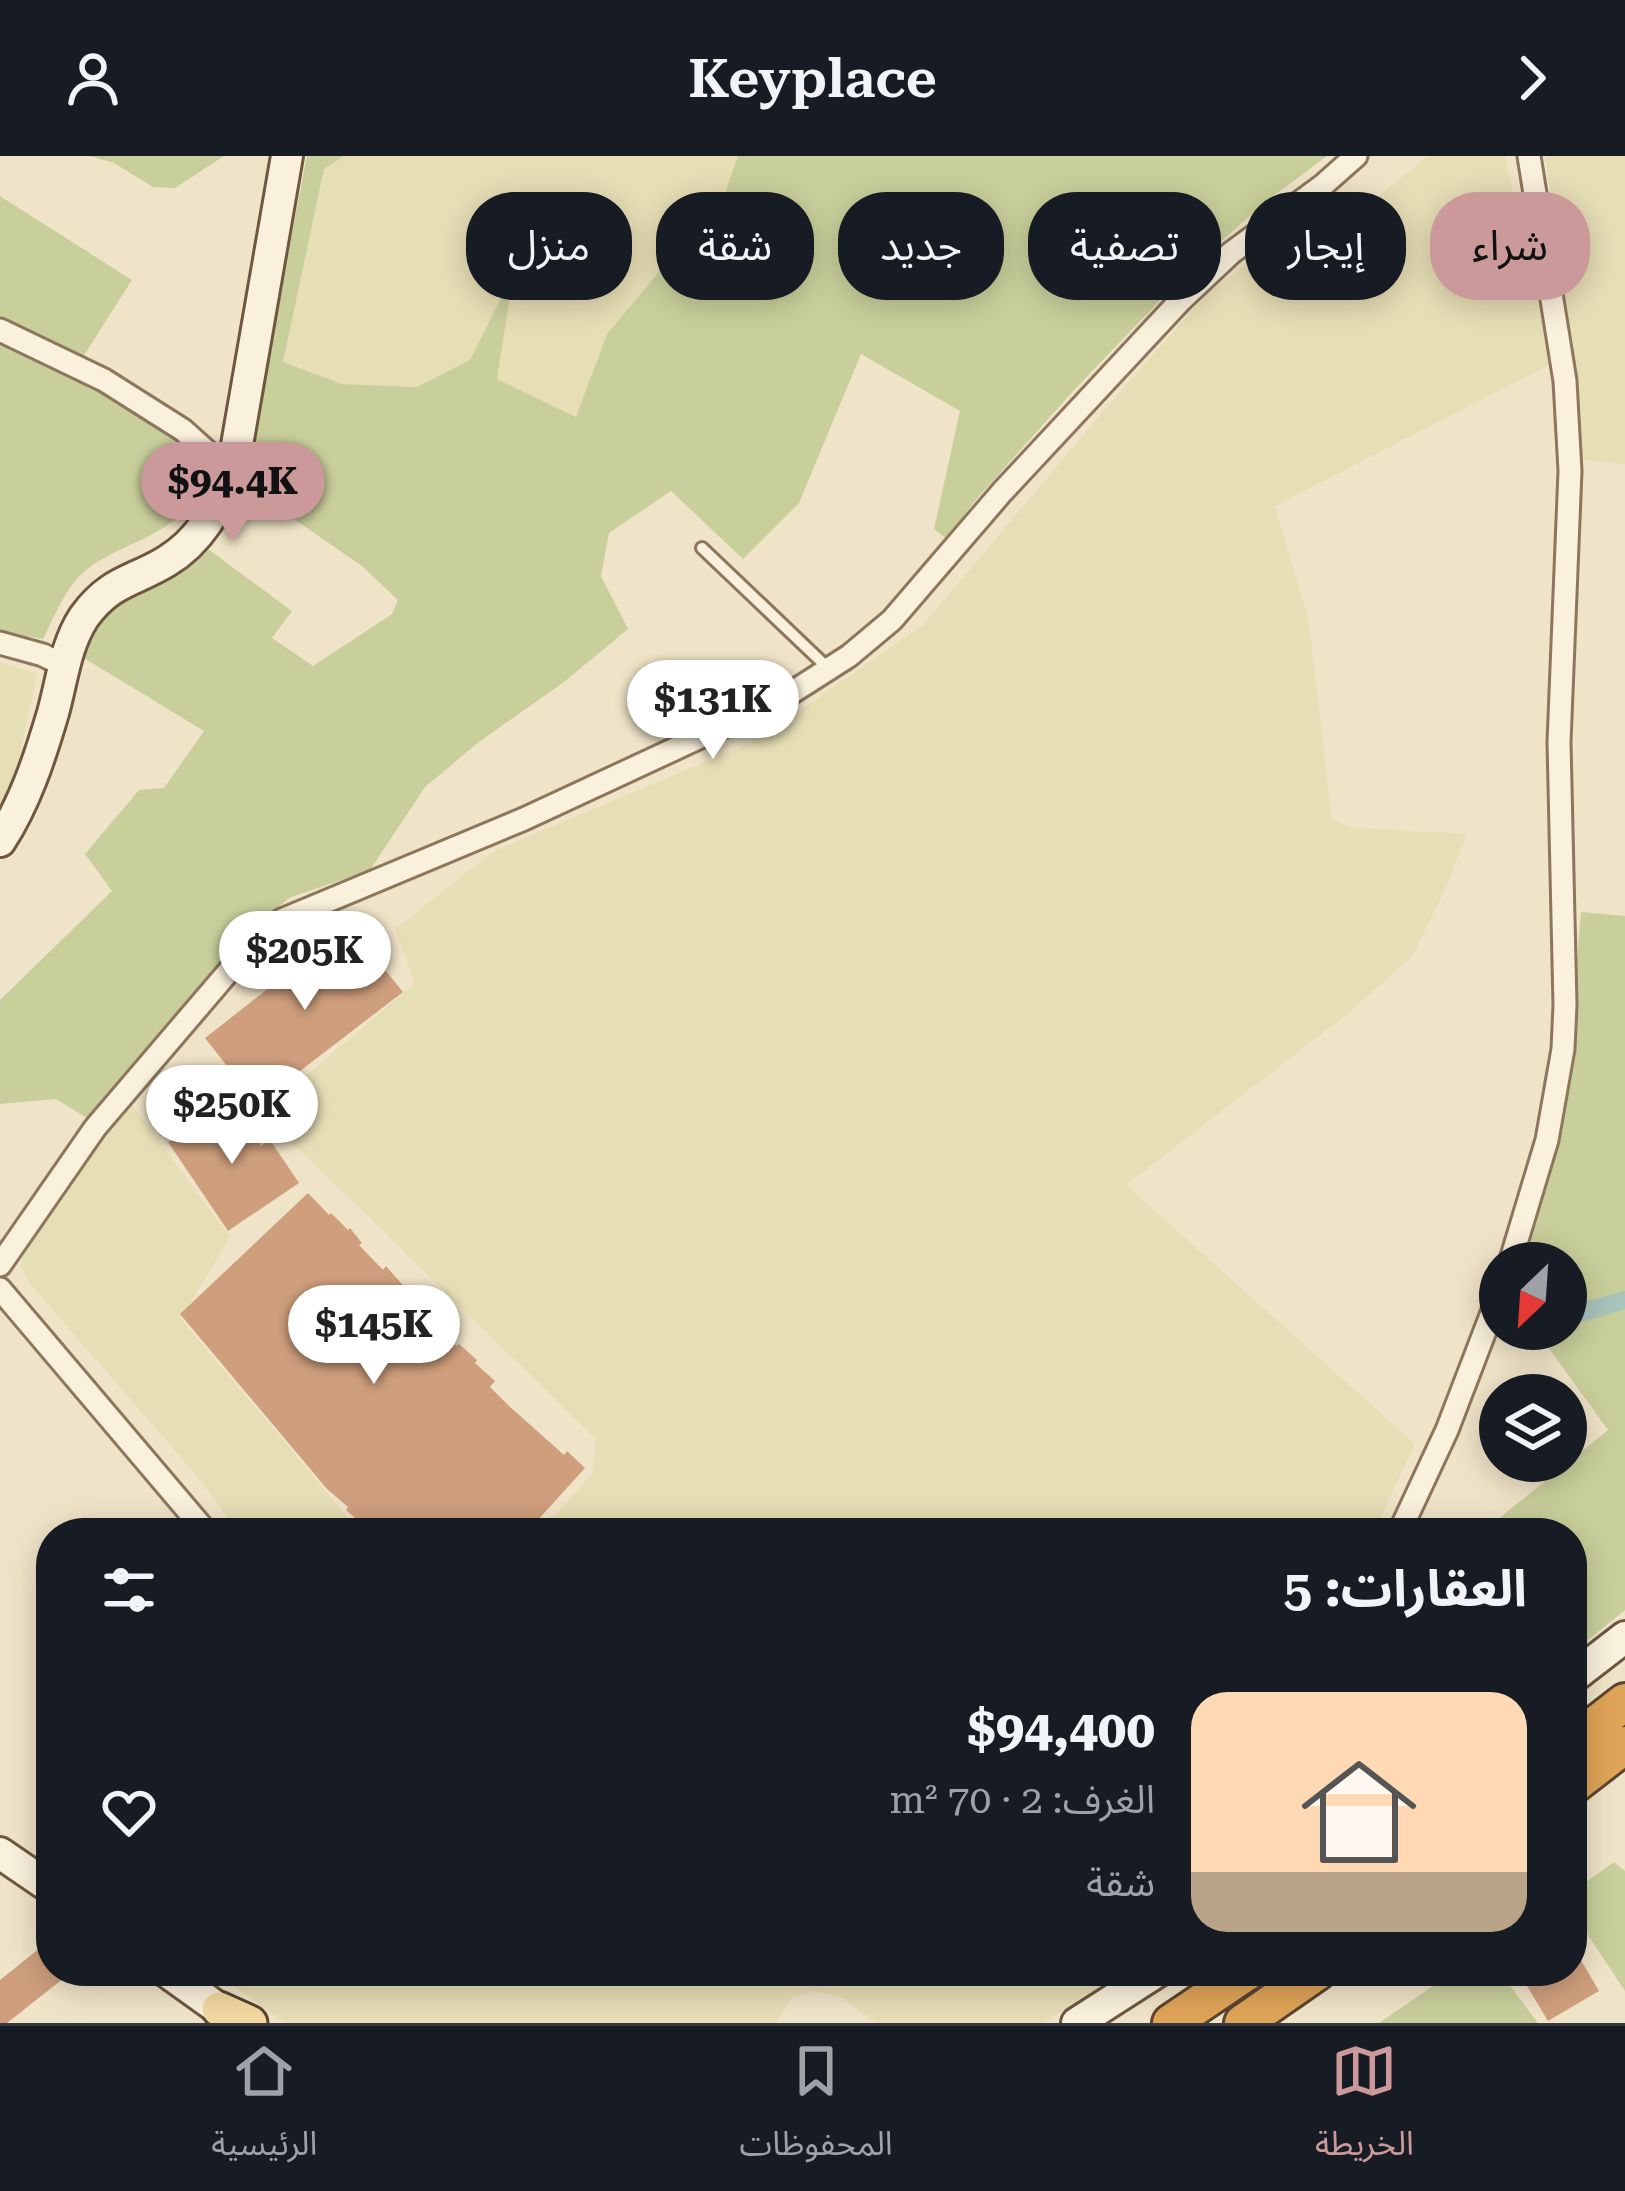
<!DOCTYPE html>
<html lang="ar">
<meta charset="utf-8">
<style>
:root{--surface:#171b24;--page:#242831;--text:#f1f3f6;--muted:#9ea1a6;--line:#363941;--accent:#cc999b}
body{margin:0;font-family:"Roboto Serif","Noto Sans Arabic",serif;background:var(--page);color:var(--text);direction:rtl;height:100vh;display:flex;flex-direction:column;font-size:45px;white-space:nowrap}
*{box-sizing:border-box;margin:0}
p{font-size:39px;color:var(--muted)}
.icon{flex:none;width:66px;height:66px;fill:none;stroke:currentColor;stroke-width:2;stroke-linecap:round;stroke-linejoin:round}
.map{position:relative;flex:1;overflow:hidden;direction:ltr}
.side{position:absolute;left:36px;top:1362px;width:1551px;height:468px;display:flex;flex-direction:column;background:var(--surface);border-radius:48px;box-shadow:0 6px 30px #0003;direction:rtl}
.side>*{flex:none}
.hud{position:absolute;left:36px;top:36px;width:1554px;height:108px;direction:rtl;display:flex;gap:24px}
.needle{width:78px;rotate:205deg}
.controls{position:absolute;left:1479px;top:1086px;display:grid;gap:24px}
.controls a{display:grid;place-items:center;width:108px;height:108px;border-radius:50%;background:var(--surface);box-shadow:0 6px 30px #0003;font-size:60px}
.price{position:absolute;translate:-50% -102px;padding:0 27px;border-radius:42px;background:#fff;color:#222;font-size:39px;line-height:78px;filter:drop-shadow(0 3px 6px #0008)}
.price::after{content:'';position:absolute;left:50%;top:72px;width:36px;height:27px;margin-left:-18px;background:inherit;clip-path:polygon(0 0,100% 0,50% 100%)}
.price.selected{background:var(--accent);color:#111}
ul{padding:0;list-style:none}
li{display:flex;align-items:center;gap:36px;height:300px;padding:0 60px}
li+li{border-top:3px solid var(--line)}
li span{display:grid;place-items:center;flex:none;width:336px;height:240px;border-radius:36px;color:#555}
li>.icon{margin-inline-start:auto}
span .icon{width:144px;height:144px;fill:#fffc;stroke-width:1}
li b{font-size:51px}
h2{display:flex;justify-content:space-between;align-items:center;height:144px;padding:0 60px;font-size:51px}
.pill{padding:0 42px;border-radius:48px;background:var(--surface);box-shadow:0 6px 30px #0003;font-size:42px;line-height:108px}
.pill.selected{background:var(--accent);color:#111}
header{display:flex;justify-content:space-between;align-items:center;height:156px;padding:0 60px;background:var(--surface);font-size:54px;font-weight:600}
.menu{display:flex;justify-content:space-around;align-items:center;height:168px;border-top:3px solid var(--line);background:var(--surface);font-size:33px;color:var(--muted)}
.menu a{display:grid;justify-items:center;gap:6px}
.menu .selected{color:var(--accent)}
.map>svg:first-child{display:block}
.farmland{fill:#e6deb5}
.green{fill:#c9cf9b}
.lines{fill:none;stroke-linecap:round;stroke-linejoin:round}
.canal{stroke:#a9c4bc;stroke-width:18}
.building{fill:#cf9f7d}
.lane-casing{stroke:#8d765c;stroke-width:16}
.street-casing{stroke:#8d765c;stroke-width:27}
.secondary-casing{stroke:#6f573f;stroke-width:36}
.primary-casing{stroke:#5b4430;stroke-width:39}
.highway-casing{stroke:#5b4430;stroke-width:42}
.lane{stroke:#faf1dc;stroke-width:10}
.street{stroke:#faf1dc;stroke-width:21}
.secondary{stroke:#faf1dc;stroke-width:30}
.primary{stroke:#f3d9a0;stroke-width:33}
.highway{stroke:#e0a458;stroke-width:36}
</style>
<header><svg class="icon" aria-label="forward" viewBox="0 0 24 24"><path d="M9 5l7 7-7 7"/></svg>Keyplace<svg class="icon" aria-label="person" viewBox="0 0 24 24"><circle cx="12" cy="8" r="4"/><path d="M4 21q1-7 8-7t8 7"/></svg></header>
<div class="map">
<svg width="1625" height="1867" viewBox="0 0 1625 1867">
<rect width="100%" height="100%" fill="#f0e4c8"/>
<path class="farmland" d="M344,0H738L706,92L664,110L607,178L577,261L497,223L514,113L520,50L500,144L470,204L417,231L342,228L283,206L324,13Z
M1428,0H1505L1551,208L1275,350L1309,466L1332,664L1355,672L1467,678L1441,742L1413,799L1351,855L1126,1029L1415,1288L1373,1377H540L592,1318L596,1283L262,957L415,827L395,773L494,695L755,585L923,469L1117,239L1208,137L1338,40L1374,44Z
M1545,0H1625V308L1582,304L1566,141Z
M0,506L37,518L14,627L0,656Z
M131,947L230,1081L181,1163L361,1377H239L198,1321L31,1129L21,1111L22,1095Z
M212,1815H1124L1043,1867H877L839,1840L814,1835L792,1841L776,1867H285Z"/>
<path class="green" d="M90,0H224L175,32L153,31L114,7Z
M307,0H344L324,13L283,206L342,228L417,231L470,204L500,144L468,85L520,50L549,87L514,113L497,223L576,261L607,178L664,110L706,91L738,0H1327L1268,44L1193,110L1074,234L974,346L947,383L934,373L960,255L861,198L799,347L743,403L671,335L609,377L601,420L628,473L564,526L479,586L425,631L370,714L289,742L239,785L189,847L87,962L56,943L0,948V844L112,735L85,698L139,634L164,632L204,575L79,499L98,456L204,390L292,455L272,482L313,510L392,458L398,444L362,410L243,328Z
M0,40L132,124L81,204L183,281L220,317C201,340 184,360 158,375C131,391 96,400 76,424C62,441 53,463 43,483L0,475Z
M1581,756L1625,760V1454L1572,1497V1377H1481L1608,1274L1535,1173H1566V1107H1524L1565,947Z
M1614,1706L1625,1715V1835L1572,1755V1736Z
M1455,1815H1499L1538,1867H1379Z"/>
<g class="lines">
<path class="canal" d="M1566,1161L1625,1144
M1512,1177L1527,1173"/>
</g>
<path class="building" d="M352,767L371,789L373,787L386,805L381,809L403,836L257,948L205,882Z
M224,949L238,971L246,966L261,990L270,984L299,1027L228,1075L168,986Z
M308,1037L329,1059L331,1057L348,1074L350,1072L362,1087L359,1089L383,1114L386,1110L456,1190L459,1188L477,1204L475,1207L495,1225L490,1231L509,1250L564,1299L567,1295L585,1312L526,1377H372L346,1354L348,1351L327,1333L180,1158Z
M1572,1789L1599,1835L1548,1865L1518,1815H1572Z
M40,1792L51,1806V1815H58L64,1822L7,1867H0V1824Z"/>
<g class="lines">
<g class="lane-casing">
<path id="lane" d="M702,392L829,513"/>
</g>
<g class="street-casing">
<path id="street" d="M0,174L104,224L183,274L232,318
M0,487L43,499L63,509
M1510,1107L1547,984L1563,893L1565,849L1559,586L1570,315L1565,225L1529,0
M0,1109L95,972L229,815L261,780L282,764L524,663L608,624L780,544L849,500L892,464L1002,336L1180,145L1231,97L1322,30L1356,0
M0,1133L207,1377
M1399,1377L1447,1274L1500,1136"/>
</g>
<g class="secondary-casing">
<path id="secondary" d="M0,685C25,647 40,601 53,557C62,525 65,490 84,461C111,424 133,426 167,405C200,385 217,353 232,318L287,0
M1572,1522L1625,1481
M0,1697L51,1732
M166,1815L219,1853
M1077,1867L1158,1815"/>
</g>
<g class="primary-casing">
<path id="primary" d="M219,1853L250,1867"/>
</g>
<g class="highway-casing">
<path id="highway" d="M1572,1587L1625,1546
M1572,1630L1625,1589
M1171,1867L1248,1815
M1243,1867L1318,1815"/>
</g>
<use href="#lane" class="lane"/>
<use href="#street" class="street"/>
<use href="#secondary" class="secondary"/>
<use href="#primary" class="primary"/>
<use href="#highway" class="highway"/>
</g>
</svg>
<div class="controls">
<a><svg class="needle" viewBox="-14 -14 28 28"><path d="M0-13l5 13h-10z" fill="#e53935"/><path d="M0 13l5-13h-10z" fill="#9ea1a6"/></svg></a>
<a><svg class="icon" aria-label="layers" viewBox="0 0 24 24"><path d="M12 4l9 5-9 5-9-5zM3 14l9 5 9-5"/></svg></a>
</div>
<b class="price selected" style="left:233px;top:388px">$94.4K</b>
<b class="price" style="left:713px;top:606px">$131K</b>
<b class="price" style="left:305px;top:857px">$205K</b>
<b class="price" style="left:232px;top:1011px">$250K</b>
<b class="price" style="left:374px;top:1231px">$145K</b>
<div class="hud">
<a class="pill selected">شراء</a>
<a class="pill">إيجار</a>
<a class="pill">تصفية</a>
<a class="pill">جديد</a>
<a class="pill">شقة</a>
<a class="pill">منزل</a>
</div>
<section class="side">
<h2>العقارات: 5<svg class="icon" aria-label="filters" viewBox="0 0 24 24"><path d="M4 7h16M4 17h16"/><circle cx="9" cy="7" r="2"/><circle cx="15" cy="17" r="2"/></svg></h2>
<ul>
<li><span style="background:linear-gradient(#ffd9b3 75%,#b9a48a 0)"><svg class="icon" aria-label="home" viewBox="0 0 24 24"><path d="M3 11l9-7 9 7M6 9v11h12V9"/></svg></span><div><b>$94,400</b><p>الغرف: 2 · 70 m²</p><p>شقة</p></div><svg class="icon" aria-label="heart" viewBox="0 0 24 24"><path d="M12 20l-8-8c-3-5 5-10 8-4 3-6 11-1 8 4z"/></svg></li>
</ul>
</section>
</div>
<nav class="menu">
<a class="selected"><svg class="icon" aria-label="map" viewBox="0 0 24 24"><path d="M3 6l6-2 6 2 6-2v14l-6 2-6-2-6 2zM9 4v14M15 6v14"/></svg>الخريطة</a>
<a><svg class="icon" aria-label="saved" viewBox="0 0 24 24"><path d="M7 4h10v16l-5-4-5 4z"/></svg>المحفوظات</a>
<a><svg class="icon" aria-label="home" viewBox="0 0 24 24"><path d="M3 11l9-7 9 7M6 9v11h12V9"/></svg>الرئيسية</a>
</nav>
